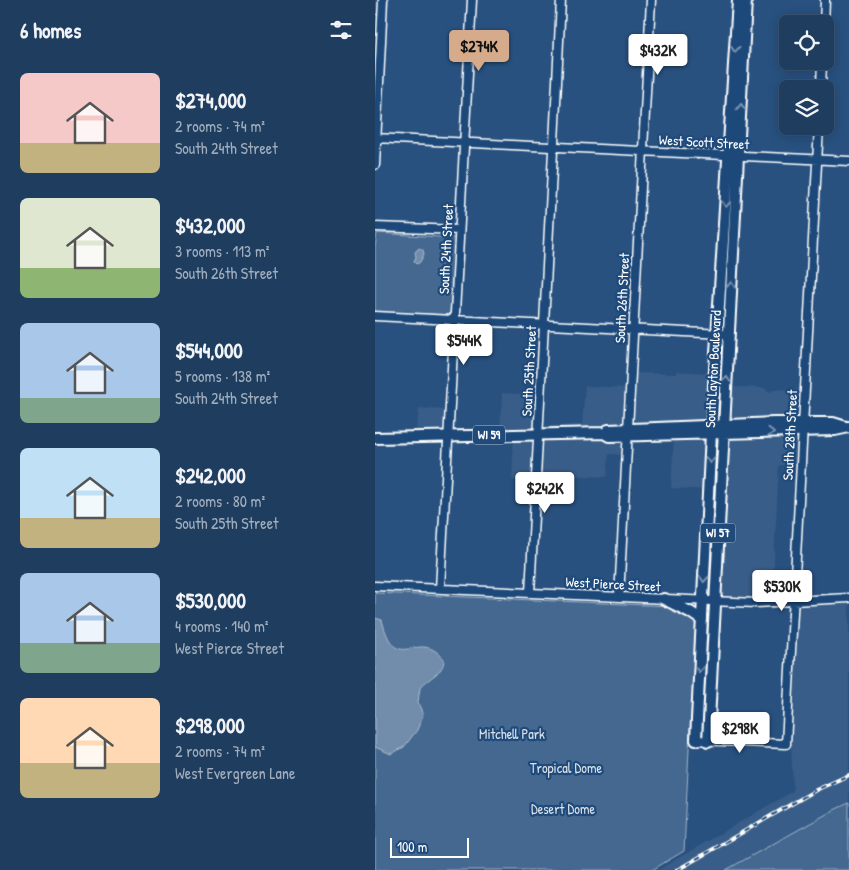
<!DOCTYPE html>
<meta charset="utf-8">
<style>
:root{--surface:#1e3d5f;--page:#2b4868;--text:#f1f3f6;--muted:#a1aebd;--line:#3c5674;--accent:#d6ab8b}
body{margin:0;font-family:"Patrick Hand",sans-serif;background:var(--page);color:var(--text);height:100vh;display:flex;flex-direction:column;font-size:19px;white-space:nowrap}
*{box-sizing:border-box;margin:0}
p{font-size:16px;color:var(--muted)}
.icon{flex:none;width:28px;height:28px;fill:none;stroke:currentColor;stroke-width:2;stroke-linecap:round;stroke-linejoin:round}
.map{position:relative;flex:1;overflow:hidden}
.sheet{display:flex;flex-direction:column;background:var(--surface);width:375px}
.sheet>*{flex:none}
.buttons{position:absolute;left:404px;top:15px;display:grid;gap:10px}
.buttons a{display:grid;place-items:center;width:55px;height:55px;border-radius:8px;background:var(--surface);box-shadow:0 2px 12px #0003,0 0 0 1px var(--line);font-size:25px}
.scale{position:absolute;left:15px;bottom:12px;width:79px;box-sizing:border-box;padding-left:5px;border:2px solid #fff;border-top:0;font-size:14px;line-height:18px;white-space:nowrap;color:#fff;-webkit-text-stroke:4px #1f4a7a;paint-order:stroke}
.price{position:absolute;translate:-50% -42px;padding:0 11px;border-radius:5px;background:#fff;color:#222;font-size:16px;line-height:32px;filter:drop-shadow(0 1px 2px #0008)}
.price::after{content:'';position:absolute;left:50%;top:30px;width:15px;height:11px;margin-left:-8px;background:inherit;clip-path:polygon(0 0,100% 0,50% 100%)}
.price.selected{background:var(--accent);color:#111}
ul{padding:0;list-style:none}
li{display:flex;align-items:center;gap:15px;height:125px;padding:0 20px}
li span{display:grid;place-items:center;flex:none;width:140px;height:100px;border-radius:8px;color:#555}
li>.icon{margin-inline-start:auto}
span .icon{width:60px;height:60px;fill:#fffc;stroke-width:1}
li b{font-size:21px}
h2{display:flex;justify-content:space-between;align-items:center;height:60px;padding:0 20px;font-size:21px}
main{display:flex;flex:1;min-height:0}
.map>svg:first-child{display:block}
.built{fill:#375d88}
.green{fill:#446890;stroke:#a2b4c8}
.water{fill:#718dab;stroke:#aabbcd}
.lines{fill:none;stroke-linecap:round;stroke-linejoin:round}
.minor-casing{stroke:#fff;stroke-width:11}
.major-casing{stroke:#fff;stroke-width:14}
.minor{stroke:#1f4a7a;stroke-width:8}
.major{stroke:#1f4a7a;stroke-width:10}
.rail-casing{stroke:#fff;stroke-width:4}
.rail{stroke:#1f4a7a;stroke-width:2;stroke-dasharray:5.5;stroke-linecap:butt}
.oneway{stroke:#7992af}
.labels{text-anchor:middle;stroke-width:4.5;stroke-linejoin:round;paint-order:stroke}
.shield{fill:#1f4a7a;stroke:#bcc9d7;stroke-width:1}
.shield-label{font-size:12px;font-weight:bold;fill:#fff}
.street-label{font-size:14px;fill:#fff;stroke:#1f4a7a}
.park-label{font-size:14px;fill:#dae1e9;stroke:#1f4a7a}
</style>
<main>
<section class="sheet">
<h2>6 homes<svg class="icon" aria-label="filters" viewBox="0 0 24 24"><path d="M4 7h16M4 17h16"/><circle cx="9" cy="7" r="2"/><circle cx="15" cy="17" r="2"/></svg></h2>
<ul>
<li><span style="background:linear-gradient(#f6c9c9 70%,#c2b280 0)"><svg class="icon" aria-label="home" viewBox="0 0 24 24"><path d="M3 11l9-7 9 7M6 9v11h12V9"/></svg></span><div><b>$274,000</b><p>2 rooms · 74 m²</p><p>South 24th Street</p></div></li>
<li><span style="background:linear-gradient(#dfe7d0 70%,#8fb573 0)"><svg class="icon" aria-label="home" viewBox="0 0 24 24"><path d="M3 11l9-7 9 7M6 9v11h12V9"/></svg></span><div><b>$432,000</b><p>3 rooms · 113 m²</p><p>South 26th Street</p></div></li>
<li><span style="background:linear-gradient(#a9c7e8 75%,#7fa58c 0)"><svg class="icon" aria-label="home" viewBox="0 0 24 24"><path d="M3 11l9-7 9 7M6 9v11h12V9"/></svg></span><div><b>$544,000</b><p>5 rooms · 138 m²</p><p>South 24th Street</p></div></li>
<li><span style="background:linear-gradient(#bfe0f5 70%,#c2b280 0)"><svg class="icon" aria-label="home" viewBox="0 0 24 24"><path d="M3 11l9-7 9 7M6 9v11h12V9"/></svg></span><div><b>$242,000</b><p>2 rooms · 80 m²</p><p>South 25th Street</p></div></li>
<li><span style="background:linear-gradient(#a9c7e8 70%,#7fa58c 0)"><svg class="icon" aria-label="home" viewBox="0 0 24 24"><path d="M3 11l9-7 9 7M6 9v11h12V9"/></svg></span><div><b>$530,000</b><p>4 rooms · 140 m²</p><p>West Pierce Street</p></div></li>
<li><span style="background:linear-gradient(#ffd9b3 65%,#c2b280 0)"><svg class="icon" aria-label="home" viewBox="0 0 24 24"><path d="M3 11l9-7 9 7M6 9v11h12V9"/></svg></span><div><b>$298,000</b><p>2 rooms · 74 m²</p><p>West Evergreen Lane</p></div></li>
</ul>
</section>
<div class="map">
<svg width="474" height="870" viewBox="0 0 474 870">
<rect width="100%" height="100%" fill="#28517f"/>
<filter id="ink" filterUnits="userSpaceOnUse"><feTurbulence type="fractalNoise" baseFrequency=".02" numOctaves="2"/><feDisplacementMap in="SourceGraphic" scale="10" xChannelSelector="R" yChannelSelector="G"/><feConvolveMatrix kernelMatrix="1 2 1 2 8 2 1 2 1" color-interpolation-filters="sRGB"/></filter>
<g filter="url(#ink)">
<path class="built" d="M301,371L338,373L335,422L249,424L248,455L234,454L232,477L161,474L160,482L137,480L139,428H125L127,393L161,395L159,426L207,425L210,386L255,388L256,373L301,374Z
M358,387L389,388L395,392L399,389L424,390L423,415L421,417L357,418Z
M44,408L71,410L70,429L41,430Z
M336,433L334,490L296,488L299,434Z
M424,435L423,466L404,465L397,598L375,600L345,598L352,441L356,437Z
M474,602V803L351,870H283L418,791L416,742L423,605Z"/>
<path class="green" d="M2,233L80,238L75,315L0,312V248Z
M0,593L294,606L324,623L315,729L309,851L277,870H0Z
M474,803V870H351L459,810Z"/>
<path class="water" d="M44,248L48,250L49,254L45,262L42,264L39,261L41,257L40,252Z
M0,618L7,620C22,678 42,626 69,659C69,674 53,677 45,688L43,702L48,715L42,730L29,747L16,754L0,747Z"/>
<g class="lines">
<g class="minor-casing">
<path id="minor" d="M449,24L450,0
M446,89L447,61
M0,138L175,147
M179,143L186,0
M183,147L474,161
M0,165L8,0
M0,227L84,230
M0,316L348,334
M0,586L359,602L381,603L474,598
M65,589L97,0
M155,593L178,151
M244,597L276,0
M321,740L411,744L444,126"/>
</g>
<g class="major-casing">
<path id="major" d="M233,430L399,423H458L471,427
M0,438L229,433L234,436L460,430L474,427
M289,599L315,612L327,620
M321,740L336,433L363,0
M333,741L371,0"/>
</g>
<use href="#minor" class="minor"/>
<use href="#major" class="major"/>
<g class="rail-casing">
<path id="rail" d="M302,870L441,790L474,775"/>
</g>
<use href="#rail" class="rail"/>
</g>
<defs><path id="oneway-chevron" d="M-2-3.5L2.5 0L-2 3.5" fill="none" stroke-width="1.6" stroke-linecap="round" stroke-linejoin="round" transform="scale(1.25)"/></defs>
<g class="oneway">
<use href="#oneway-chevron" transform="translate(360 49) rotate(94)"/>
<use href="#oneway-chevron" transform="translate(366 107) rotate(-87)"/>
<use href="#oneway-chevron" transform="translate(351 204) rotate(93)"/>
<use href="#oneway-chevron" transform="translate(356 285) rotate(-87)"/>
<use href="#oneway-chevron" transform="translate(351 379) rotate(-87)"/>
<use href="#oneway-chevron" transform="translate(396 432) rotate(-1)"/>
<use href="#oneway-chevron" transform="translate(335 460) rotate(93)"/>
<use href="#oneway-chevron" transform="translate(329 579) rotate(93)"/>
<use href="#oneway-chevron" transform="translate(324 669) rotate(93)"/>
</g>
</g>
<g class="labels">
<g class="shield">
<rect x="98" y="425.5" width="32" height="19" rx="4"/>
<rect x="325.5" y="523.5" width="35" height="19" rx="4"/>
</g>
<g class="shield-label">
<text x="114" y="439">WI 59</text>
<text x="343" y="537">WI 57</text>
</g>
<g class="street-label">
<text transform="translate(329 142) rotate(3)" y="5">West Scott Street</text>
<text transform="translate(71 249) rotate(-87)" y="5">South 24th Street</text>
<text transform="translate(247 298) rotate(-87)" y="5">South 26th Street</text>
<text transform="translate(338 369) rotate(-87)" y="5">South Layton Boulevard</text>
<text transform="translate(154 371) rotate(-87)" y="5">South 25th Street</text>
<text transform="translate(415 435) rotate(-87)" y="5">South 28th Street</text>
<text transform="translate(238 584) rotate(3)" y="5">West Pierce Street</text>
</g>
<g class="park-label">
<text x="137" y="739">Mitchell Park</text>
<text x="191" y="773">Tropical Dome</text>
<text x="188" y="814">Desert Dome</text>
</g>
</g>
</svg>
<div class="buttons">
<a><svg class="icon" aria-label="locate" viewBox="0 0 24 24"><circle cx="12" cy="12" r="6"/><path d="M12 2v4M12 18v4M2 12h4M18 12h4"/></svg></a>
<a><svg class="icon" aria-label="layers" viewBox="0 0 24 24"><path d="M12 4l9 5-9 5-9-5zM3 14l9 5 9-5"/></svg></a>
</div>
<div class="scale">100 m</div>
<b class="price selected" style="left:104px;top:72px">$274K</b>
<b class="price" style="left:283px;top:76px">$432K</b>
<b class="price" style="left:89px;top:366px">$544K</b>
<b class="price" style="left:170px;top:514px">$242K</b>
<b class="price" style="left:407px;top:612px">$530K</b>
<b class="price" style="left:365px;top:754px">$298K</b>
</div>
</main>
